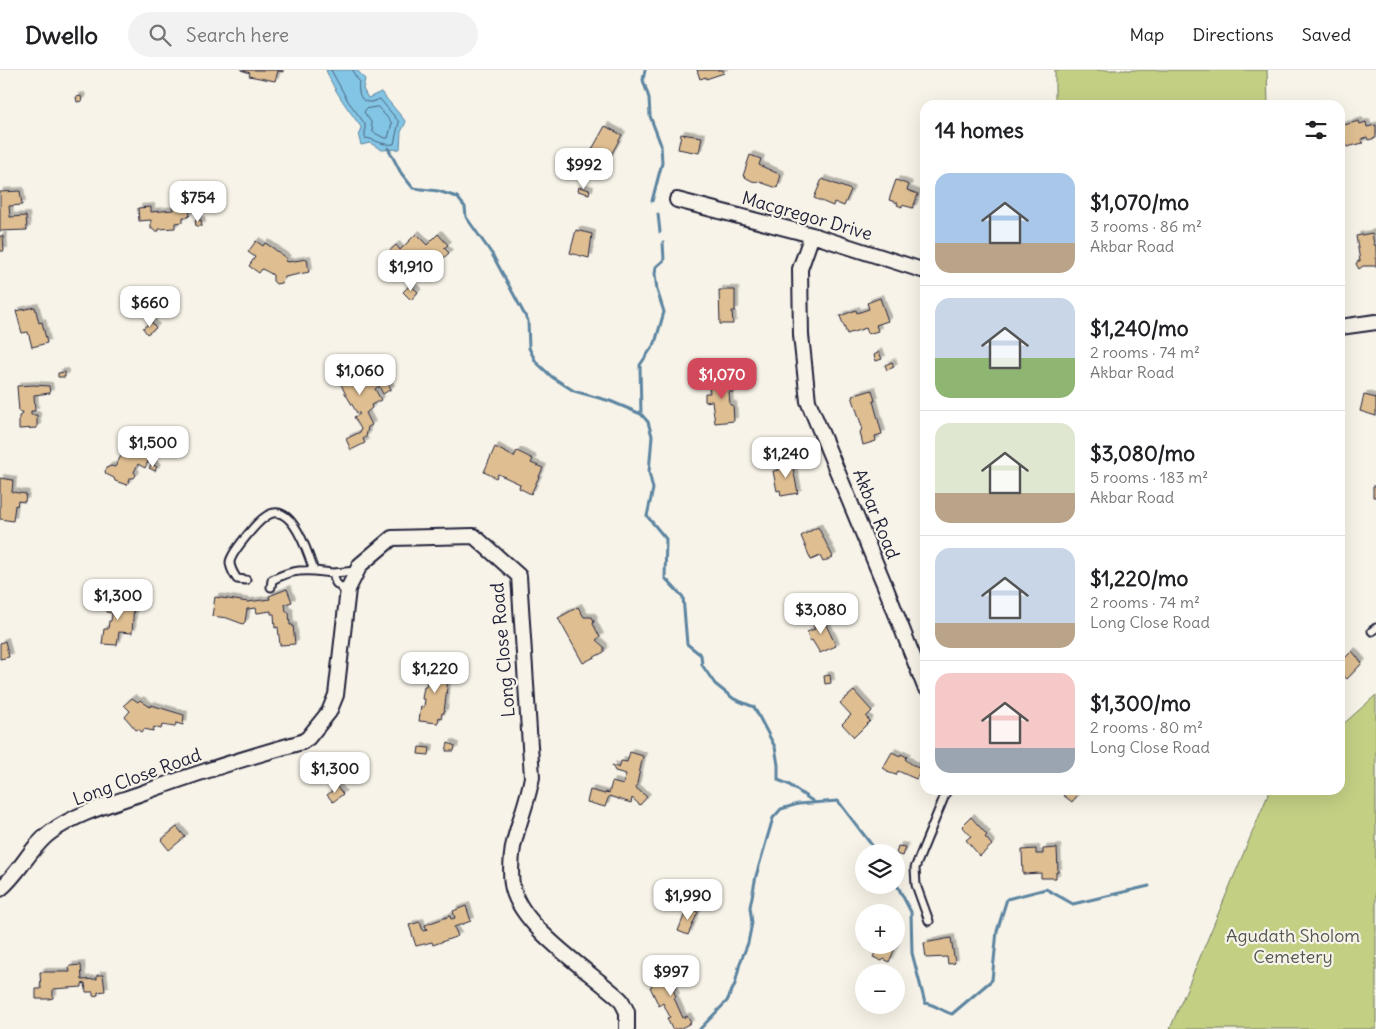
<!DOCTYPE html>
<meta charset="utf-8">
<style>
:root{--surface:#fff;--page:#f2f2f2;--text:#202124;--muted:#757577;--line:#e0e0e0;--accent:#d1495b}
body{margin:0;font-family:Delius,sans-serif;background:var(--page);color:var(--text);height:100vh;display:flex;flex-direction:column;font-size:19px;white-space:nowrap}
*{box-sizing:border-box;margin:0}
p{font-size:16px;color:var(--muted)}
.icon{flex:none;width:28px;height:28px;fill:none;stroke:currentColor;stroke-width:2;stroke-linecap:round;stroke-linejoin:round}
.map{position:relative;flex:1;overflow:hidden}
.panel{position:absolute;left:920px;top:30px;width:425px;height:695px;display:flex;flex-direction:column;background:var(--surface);border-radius:15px;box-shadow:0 5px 20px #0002}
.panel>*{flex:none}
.fabs{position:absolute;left:855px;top:774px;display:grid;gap:10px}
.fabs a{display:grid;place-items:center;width:50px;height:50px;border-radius:50%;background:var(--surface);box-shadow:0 5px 20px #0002;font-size:25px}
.price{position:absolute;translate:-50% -42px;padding:0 11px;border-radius:10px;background:#fff;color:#222;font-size:16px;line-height:32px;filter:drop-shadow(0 1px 2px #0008)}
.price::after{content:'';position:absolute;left:50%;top:30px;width:15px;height:11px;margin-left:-8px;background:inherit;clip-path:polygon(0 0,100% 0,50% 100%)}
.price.selected{background:var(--accent);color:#fff}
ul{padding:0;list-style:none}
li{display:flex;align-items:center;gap:15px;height:125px;padding:0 15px}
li+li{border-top:1px solid var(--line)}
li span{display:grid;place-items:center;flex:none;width:140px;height:100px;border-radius:15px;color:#555}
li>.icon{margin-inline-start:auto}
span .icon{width:60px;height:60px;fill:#fffc;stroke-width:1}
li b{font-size:21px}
h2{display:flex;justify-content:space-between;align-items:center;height:60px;padding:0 15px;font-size:21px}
header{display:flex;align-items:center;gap:30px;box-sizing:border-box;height:70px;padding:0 25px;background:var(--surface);border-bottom:1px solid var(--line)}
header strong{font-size:24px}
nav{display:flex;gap:28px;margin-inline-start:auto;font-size:18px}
.search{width:350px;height:45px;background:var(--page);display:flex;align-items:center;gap:12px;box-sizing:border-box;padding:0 18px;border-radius:28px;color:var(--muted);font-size:19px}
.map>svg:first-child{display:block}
.green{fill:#c3d084;stroke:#727960}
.water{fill:#83c5e4;stroke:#5c84a0}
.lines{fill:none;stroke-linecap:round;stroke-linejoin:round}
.shore{stroke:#49637f;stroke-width:1}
.stream{stroke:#5c84a0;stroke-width:3}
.building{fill:#dfbf92;stroke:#22223b;filter:url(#shadow)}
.service-casing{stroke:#22223b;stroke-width:11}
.minor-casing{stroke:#22223b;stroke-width:18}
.service{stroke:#f7f3e8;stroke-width:7}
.minor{stroke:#f7f3e8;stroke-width:14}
.labels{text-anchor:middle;stroke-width:4.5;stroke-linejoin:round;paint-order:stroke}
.street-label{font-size:18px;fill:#22223b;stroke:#f7f3e8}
.park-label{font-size:18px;fill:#525651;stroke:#f7f3e8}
</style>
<header>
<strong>Dwello</strong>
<div class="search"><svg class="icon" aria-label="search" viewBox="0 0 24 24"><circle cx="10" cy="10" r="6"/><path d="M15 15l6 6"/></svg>Search here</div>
<nav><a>Map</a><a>Directions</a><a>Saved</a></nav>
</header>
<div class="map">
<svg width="1376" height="959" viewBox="0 0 1376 959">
<defs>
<filter id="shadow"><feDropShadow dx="3.5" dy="-3.5" stdDeviation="0" flood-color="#0004"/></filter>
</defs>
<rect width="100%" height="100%" fill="#f7f3e8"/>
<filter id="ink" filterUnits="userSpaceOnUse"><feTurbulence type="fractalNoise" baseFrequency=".02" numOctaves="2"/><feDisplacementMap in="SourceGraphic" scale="10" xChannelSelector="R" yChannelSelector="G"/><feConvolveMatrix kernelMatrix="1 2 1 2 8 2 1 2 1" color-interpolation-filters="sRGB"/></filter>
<g filter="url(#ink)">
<path class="green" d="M1055,0H1267L1268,35H1055Z
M1376,625V959H1170L1270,720H1340V657Z"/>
<path class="water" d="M326,0H357L365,9L363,19L368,28L381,22L406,52L401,62L400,79L382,80L370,73L361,75L359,68L361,57C348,39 334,21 326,0Z"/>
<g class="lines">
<path class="shore" d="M331,0L348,31L365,54V68C376,69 381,76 394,74L399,52L380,29C377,30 371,33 368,32C358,31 358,17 359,11L354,4L353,0
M378,37L392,53L388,68H384L373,62L371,52L364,42L366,39Z"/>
<path class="stream" d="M645,0L643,10L649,28L650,46L661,75L662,93L652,131
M388,78L401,103L413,118L438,121L457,127L465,137L466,147L492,184L528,251L529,278L536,292L552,307L574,321L610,331L641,344L648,352L652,366L649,402L653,419L647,446L666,469L665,508L683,527L687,574L701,585L702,595L715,614L734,629L754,637L775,677L778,695V710L788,714L814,732
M658,144L660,162
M641,344L640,295L655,273L664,242L657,220L655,204L656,197L664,190L663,172
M896,813L911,842L912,883L925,933C936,935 942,941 952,944L992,910L997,861L1007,829L1046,819L1073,834L1149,816
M700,959L727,931L735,914L740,893L748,873L752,853L750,837L756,806L773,748L781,739L798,734L838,731L877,782"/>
</g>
<path class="building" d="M241,0H283V2L278,1L275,11L249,6L250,3Z
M697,0H723L724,3L706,9V7L700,9Z
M81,26L82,31L77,32L76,27Z
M1359,51L1360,54L1366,52L1367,57L1376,55V68L1368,70L1367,67L1362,69L1363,73L1347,77L1346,73L1340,74V56Z
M605,56L622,65L602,101L585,92Z
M681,64L702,67L699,83L678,79Z
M750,85L761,89L759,95L781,105L777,118L757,111V112L752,111L743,106Z
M822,109L851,120L844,136L834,132L833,136L814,128Z
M896,110L909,115L907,120L918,124L913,138L902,135V137L897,135L898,133L889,130Z
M579,117L590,120L589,124L578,121Z
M20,121L22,135L9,136L10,147L26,146L27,160L0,161V122Z
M172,131L185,132V139L189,140L190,145L188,147H183V152L175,153V158L159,159V161H154V159H151V150L139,151L138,138L151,137V142L173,140Z
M195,150H201L202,156H196Z
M576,160L592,164L589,188L570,183Z
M1372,163L1374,175H1376V196H1363L1359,199L1356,194L1358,191H1360L1356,166Z
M416,164L427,175L438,164L448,175L444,178L449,183L439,192L429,182L408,202L388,182L396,175L400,180Z
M0,166H3L4,181H0Z
M256,171L263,176L265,173L273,178L287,189L285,191L288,192L307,189L309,202L285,207L281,213L276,214L273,211V205L268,202L262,199L259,203L249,196L255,187L248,182Z
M410,215L418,222L411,230L403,222Z
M719,220H735V241H732L733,254H720Z
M880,228L888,251L876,255L878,261L868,264L866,258L847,264L840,246L856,240L857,243L869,239L867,233Z
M35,237L39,253L42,252L47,273L32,277L28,262L22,263L16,241Z
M152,252L156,258L147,264L143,258Z
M879,282L882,289L876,291L874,285Z
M364,292L368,299L365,300L370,311L375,309L373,305L381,301L391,319L383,324L379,316L375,319L381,330L371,335L372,338L366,343L372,355L368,357L366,367L363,369L365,373L351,380L346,369L360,362L361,359L354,347L360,344L358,342L357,343L345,323L340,312L342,311L341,309L336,312L329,300L341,294L346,304L353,301L351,299Z
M892,292L894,297L887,300L885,295Z
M65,302V307H58V303Z
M734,308L735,322H729L730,335H733L734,351L715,353L712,331L705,332V323H710L709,315L721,314V309Z
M33,315L49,316L50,323L34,325L35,341H31V345H37V358L19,359V346L22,345L23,342H19L17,316Z
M872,320L875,331H873L882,364L875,366L876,371L863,375L860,362L861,361L862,357L852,326Z
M1364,325L1376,328V346L1360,341Z
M130,374L151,385L145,398L138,394L134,402L136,405L134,408H130L127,415L115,411L114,408L106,404L105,401L108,397L111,396L115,397L122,384L124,385Z
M495,377L514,387L517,381L533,389L531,393L543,398L531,424L519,418L520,414L498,404L496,408L484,402Z
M791,389L798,423L781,426L780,420L777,421L773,401L779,400L777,393Z
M152,394L157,397L155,401L149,398Z
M0,408L13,410L12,422L26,424L25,432L18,431L17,436L15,435L13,451L0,449Z
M1373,416H1376V427H1373Z
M818,457L833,487L823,492L820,486L811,490L801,466Z
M287,519L292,532L285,534L286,542H289L290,555H293L295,574L280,575L278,557L275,558L274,544H271V541L257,543L256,538L247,539L245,552L243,554L227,548L212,546L215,527L248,532L270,529L269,526Z
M108,530L134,533L132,563L119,562L117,575L102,574L104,559H108L109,551H111L112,543L106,542Z
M578,537L584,547H592L594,551L593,554L600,567L596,570L604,577V582L583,593L558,548Z
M822,546L836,576L820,583L812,570L810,571L807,562L815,559L811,550Z
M5,571L9,587L0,589V573Z
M1352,581L1362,593L1347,609L1340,602V593Z
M426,596L452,600L451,608H448L444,643H442L441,648L439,647L438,653L419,651L421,636L424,637L425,629H422L424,617H426L427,609L424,608Z
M830,605L831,613L825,614L824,606Z
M854,621L872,641L866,647L870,651L854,667L842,654L851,645L840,633Z
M132,628L138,632L140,630L150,637L151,635L184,645L183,655L176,653L175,657L162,655L161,659L154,657L153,661L144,659L142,662L138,659L136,660L125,647L130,641L124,635Z
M448,673L455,676L454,681H446Z
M419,677L430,678L429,685L418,684Z
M630,682L643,686L636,718L647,727L640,735L632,728L631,733L609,726L605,737L587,732L590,720L605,724L606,722L609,723L612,712L623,715L626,704L615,701L612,695L619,698L621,691L627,692Z
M892,682L900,686L901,684L907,687L905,689L910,693L920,699L921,700L916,709L898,701L896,705L887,702L888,701L883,698Z
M337,717L343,724L333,732L327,725Z
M1067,720H1082L1072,732L1063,725Z
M971,747L987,765L985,767L992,775L980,786L966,770L971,766L962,756Z
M177,757L185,767L169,780L161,770Z
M898,776L905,777L902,786L896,784Z
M1057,778L1058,802H1056V808H1041V803L1023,804L1022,780L1036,779V784H1043V779Z
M466,836L471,851L454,857L458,866L433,875L432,872L416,876L409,855L420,852L423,861L427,860L425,855L450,846L451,849L455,848L453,841Z
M687,838L698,842L688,865L678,861Z
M951,868L955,893L948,894L947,887L926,888L924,873Z
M864,869V875L896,876L889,892L884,889L882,891L873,887L876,881L862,874Z
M81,895L82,910L97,909V905H103L105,921L98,922V925L93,926V922H86L85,913L82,914V917L53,919V928L49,929H36V919H41L40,902H70L69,896Z
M682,896L688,908L674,914L676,917L673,919L676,927L674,928L683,948L687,946L691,953L679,959H672L667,948L670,947L663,933L659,936L650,917L652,916V914L661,910V905L666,902L669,906L672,905L670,901Z"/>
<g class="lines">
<g class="service-casing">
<path id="service" d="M333,503L336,513L347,523
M246,510L237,509C234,504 230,499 230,492C231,485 244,469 249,463C255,456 261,448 270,444C293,434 309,486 314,501L333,503L357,501
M271,517L272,510C288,502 296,500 314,501
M1372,561L1376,558
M929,851L916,815L915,798L947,720"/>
</g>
<g class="minor-casing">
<path id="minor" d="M677,130L812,165L925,201
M812,165L800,199L801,265L808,331L885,516L925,617
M1340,257L1376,252
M0,819C20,803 30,777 51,762C77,743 111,734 142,723C194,704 248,687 302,672L308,668L329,642L336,625L348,519L360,495L392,468L474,466L519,506L532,707C528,731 518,753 513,777C511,789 510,808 513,819C523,859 591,902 621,930L627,942V959"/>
</g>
<use href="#service" class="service"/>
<use href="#minor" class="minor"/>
</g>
</g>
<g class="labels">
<g class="street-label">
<text transform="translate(807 146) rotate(16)" y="6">Macgregor Drive</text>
<text transform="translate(876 444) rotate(68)" y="6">Akbar Road</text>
<text transform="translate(503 580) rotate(-95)" y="6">Long Close Road</text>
<text transform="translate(137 707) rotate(-20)" y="6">Long Close Road</text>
</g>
<g class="park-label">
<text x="1293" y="872">Agudath Sholom<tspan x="1293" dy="21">Cemetery</tspan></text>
</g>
</g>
</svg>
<div class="fabs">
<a><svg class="icon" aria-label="layers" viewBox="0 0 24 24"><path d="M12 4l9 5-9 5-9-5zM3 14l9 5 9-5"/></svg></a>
<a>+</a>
<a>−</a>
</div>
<b class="price" style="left:584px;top:120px">$992</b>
<b class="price" style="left:198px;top:153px">$754</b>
<b class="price" style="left:411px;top:222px">$1,910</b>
<b class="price" style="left:150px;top:258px">$660</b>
<b class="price" style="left:360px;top:326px">$1,060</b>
<b class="price selected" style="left:722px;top:330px">$1,070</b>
<b class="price" style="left:153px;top:398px">$1,500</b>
<b class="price" style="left:786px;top:409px">$1,240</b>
<b class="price" style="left:118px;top:551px">$1,300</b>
<b class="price" style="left:821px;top:565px">$3,080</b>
<b class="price" style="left:435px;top:624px">$1,220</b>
<b class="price" style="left:335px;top:724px">$1,300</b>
<b class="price" style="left:688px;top:851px">$1,990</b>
<b class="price" style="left:671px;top:927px">$997</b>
<section class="panel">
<h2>14 homes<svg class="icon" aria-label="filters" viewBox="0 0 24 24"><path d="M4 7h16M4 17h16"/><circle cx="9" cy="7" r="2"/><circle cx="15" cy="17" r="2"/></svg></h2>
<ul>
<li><span style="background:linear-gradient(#a9c7e8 70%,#b9a48a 0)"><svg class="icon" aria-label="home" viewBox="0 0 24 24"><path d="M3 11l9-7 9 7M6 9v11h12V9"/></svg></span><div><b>$1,070/mo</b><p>3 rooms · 86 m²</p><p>Akbar Road</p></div></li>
<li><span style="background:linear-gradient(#c9d6e8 60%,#8fb573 0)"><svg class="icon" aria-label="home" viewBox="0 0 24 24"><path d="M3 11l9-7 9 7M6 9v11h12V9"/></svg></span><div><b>$1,240/mo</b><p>2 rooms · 74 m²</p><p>Akbar Road</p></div></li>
<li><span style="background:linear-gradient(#dfe7d0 70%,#b9a48a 0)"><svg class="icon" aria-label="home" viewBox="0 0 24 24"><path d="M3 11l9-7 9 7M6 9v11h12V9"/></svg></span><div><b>$3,080/mo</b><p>5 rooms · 183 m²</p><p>Akbar Road</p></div></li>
<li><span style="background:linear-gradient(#c9d6e8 75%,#b9a48a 0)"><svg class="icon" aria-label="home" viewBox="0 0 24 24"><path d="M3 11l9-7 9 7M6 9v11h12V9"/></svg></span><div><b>$1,220/mo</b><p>2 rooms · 74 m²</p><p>Long Close Road</p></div></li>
<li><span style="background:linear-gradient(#f6c9c9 75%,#9aa5b1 0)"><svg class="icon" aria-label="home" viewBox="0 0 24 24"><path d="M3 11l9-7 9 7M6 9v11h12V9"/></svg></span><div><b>$1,300/mo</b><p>2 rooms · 80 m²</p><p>Long Close Road</p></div></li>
</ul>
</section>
</div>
